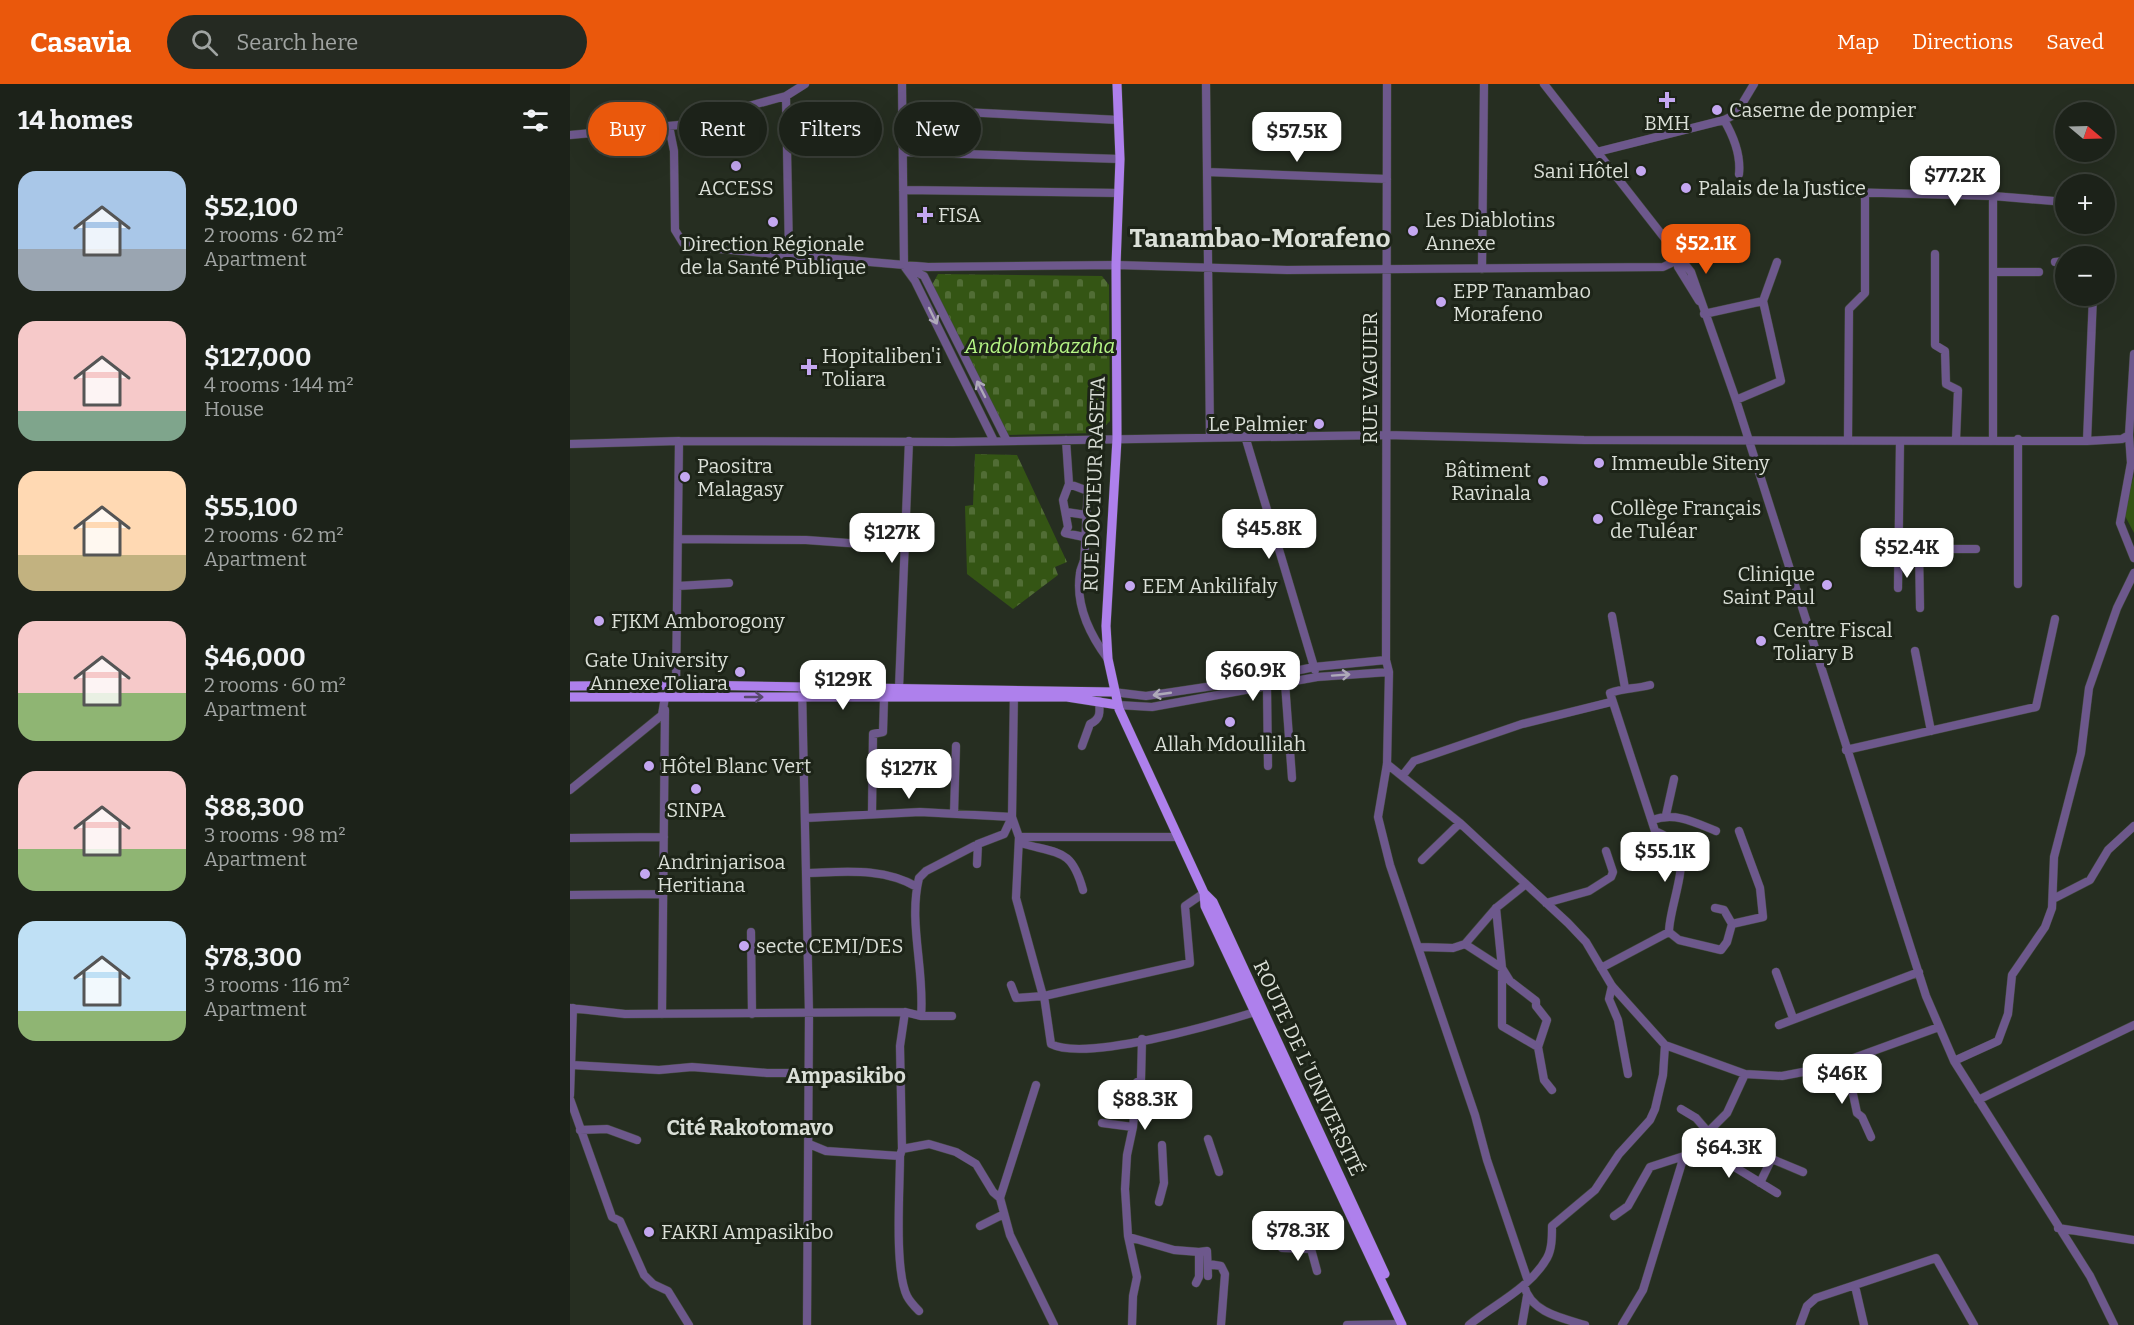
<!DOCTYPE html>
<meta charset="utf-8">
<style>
:root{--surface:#1c2219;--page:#252a22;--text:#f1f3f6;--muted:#a0a4a2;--line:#3a3f38;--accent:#ea580c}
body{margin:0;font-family:Bitter,serif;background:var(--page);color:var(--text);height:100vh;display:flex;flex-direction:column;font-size:22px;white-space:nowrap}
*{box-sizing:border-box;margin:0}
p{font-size:20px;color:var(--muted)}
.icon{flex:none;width:33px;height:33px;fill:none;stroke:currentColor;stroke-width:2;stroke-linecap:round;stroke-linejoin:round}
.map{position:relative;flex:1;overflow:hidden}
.sheet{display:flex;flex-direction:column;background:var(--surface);width:570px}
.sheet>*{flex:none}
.banner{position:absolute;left:18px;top:18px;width:570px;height:54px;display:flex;gap:12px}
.needle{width:39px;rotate:109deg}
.buttons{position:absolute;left:1485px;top:18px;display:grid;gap:12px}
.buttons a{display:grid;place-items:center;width:60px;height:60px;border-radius:50%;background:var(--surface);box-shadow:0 6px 24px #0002,0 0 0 2px var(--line);font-size:30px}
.price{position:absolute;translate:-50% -51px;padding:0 14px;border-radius:12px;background:#fff;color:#222;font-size:20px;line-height:39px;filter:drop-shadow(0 2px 3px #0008)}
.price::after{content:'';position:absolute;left:50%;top:36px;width:18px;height:14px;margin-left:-9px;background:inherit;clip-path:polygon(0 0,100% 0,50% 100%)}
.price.current{background:var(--accent);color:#fff}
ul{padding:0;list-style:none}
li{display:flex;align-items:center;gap:18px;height:150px;padding:0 18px}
li span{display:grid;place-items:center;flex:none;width:168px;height:120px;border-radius:18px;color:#555}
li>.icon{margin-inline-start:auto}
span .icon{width:72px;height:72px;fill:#fffc;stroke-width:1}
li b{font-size:26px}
h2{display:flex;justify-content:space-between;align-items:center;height:72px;padding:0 18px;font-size:26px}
.pill{padding:0 21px;border-radius:27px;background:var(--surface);box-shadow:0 6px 24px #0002,0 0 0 2px var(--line);font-size:21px;line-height:54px}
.pill.current{background:var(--accent);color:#fff}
header{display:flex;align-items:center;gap:36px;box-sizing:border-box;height:84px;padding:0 30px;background:var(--accent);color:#fff}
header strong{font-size:28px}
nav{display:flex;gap:33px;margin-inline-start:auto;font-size:21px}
.search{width:420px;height:54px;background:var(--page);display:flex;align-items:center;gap:15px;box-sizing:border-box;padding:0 21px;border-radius:33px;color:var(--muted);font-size:22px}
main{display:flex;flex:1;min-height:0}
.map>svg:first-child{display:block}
.grass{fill:#345514}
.cemetery{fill:url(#cemetery-stones)}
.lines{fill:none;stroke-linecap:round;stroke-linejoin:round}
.minor-casing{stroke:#434a3e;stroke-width:9}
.major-casing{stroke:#434a3e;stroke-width:10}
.minor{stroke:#6d588c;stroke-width:8}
.major{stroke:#ae80ec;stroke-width:9}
.oneway{stroke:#aea9b9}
.oneway2{stroke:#57496d}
.poi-dot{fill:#c4a7f1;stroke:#1d2418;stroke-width:2}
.labels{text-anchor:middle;stroke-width:6;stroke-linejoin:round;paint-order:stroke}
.poi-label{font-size:20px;fill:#dadfd7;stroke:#1d2418;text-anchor:start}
.park-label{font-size:20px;font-style:italic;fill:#b6f686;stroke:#1d2418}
.street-label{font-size:20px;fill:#dadfd7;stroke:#1d2418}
.neighbourhood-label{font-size:21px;font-weight:bold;fill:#dadfd7;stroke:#1d2418}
.district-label{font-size:26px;font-weight:bold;fill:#dadfd7;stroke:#1d2418}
</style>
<header>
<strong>Casavia</strong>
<div class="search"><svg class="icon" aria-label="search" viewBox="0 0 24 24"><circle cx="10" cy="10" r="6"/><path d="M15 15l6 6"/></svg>Search here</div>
<nav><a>Map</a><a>Directions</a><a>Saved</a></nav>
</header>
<main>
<section class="sheet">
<h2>14 homes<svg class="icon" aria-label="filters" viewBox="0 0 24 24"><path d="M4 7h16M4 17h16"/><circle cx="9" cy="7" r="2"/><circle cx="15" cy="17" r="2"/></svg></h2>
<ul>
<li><span style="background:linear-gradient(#a9c7e8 65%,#9aa5b1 0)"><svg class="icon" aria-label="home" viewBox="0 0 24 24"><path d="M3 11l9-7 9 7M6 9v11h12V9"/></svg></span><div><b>$52,100</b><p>2 rooms · 62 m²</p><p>Apartment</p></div></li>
<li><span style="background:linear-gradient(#f6c9c9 75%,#7fa58c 0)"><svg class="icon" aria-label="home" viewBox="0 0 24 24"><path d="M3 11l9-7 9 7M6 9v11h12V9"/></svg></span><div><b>$127,000</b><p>4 rooms · 144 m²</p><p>House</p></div></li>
<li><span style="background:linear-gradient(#ffd9b3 70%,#c2b280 0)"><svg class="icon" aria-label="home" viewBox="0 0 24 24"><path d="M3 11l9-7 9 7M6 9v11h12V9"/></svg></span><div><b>$55,100</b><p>2 rooms · 62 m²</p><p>Apartment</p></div></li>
<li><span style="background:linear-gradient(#f6c9c9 60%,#8fb573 0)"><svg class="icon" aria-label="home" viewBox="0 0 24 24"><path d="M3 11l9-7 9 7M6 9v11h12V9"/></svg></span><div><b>$46,000</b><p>2 rooms · 60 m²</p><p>Apartment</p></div></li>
<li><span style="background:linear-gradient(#f6c9c9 65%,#8fb573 0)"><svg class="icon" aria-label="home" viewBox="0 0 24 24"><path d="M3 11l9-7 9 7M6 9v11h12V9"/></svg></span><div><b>$88,300</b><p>3 rooms · 98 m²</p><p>Apartment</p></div></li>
<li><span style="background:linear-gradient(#bfe0f5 75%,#8fb573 0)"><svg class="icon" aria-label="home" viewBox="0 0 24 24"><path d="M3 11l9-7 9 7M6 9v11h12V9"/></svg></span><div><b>$78,300</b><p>3 rooms · 116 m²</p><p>Apartment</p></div></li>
</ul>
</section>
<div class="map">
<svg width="1564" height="1241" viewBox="0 0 1564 1241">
<defs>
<pattern id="cemetery-stones" width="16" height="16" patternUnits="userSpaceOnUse" patternTransform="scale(1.5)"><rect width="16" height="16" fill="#345514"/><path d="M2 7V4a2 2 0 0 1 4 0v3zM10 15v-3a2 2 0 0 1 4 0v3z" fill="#516d35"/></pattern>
</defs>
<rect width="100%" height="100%" fill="#262e21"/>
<path class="grass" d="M1564,391V449L1554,430Z"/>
<path class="cemetery" d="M368,190L532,192L539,201L540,337L528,349L436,351L362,201Z
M405,370L447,371L497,478L485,483L488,491L443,525L397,490L395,422L403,421Z"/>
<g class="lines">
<g class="minor-casing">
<path id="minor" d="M332,0L334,182L345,197L424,357
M636,0L640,353
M817,0L816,576L819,588L817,680L808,733L820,781L905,1031L917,1076L958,1197
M974,0L1121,188L1166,316L1356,912L1384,977L1520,1192L1544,1241
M216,12L219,170
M333,25L549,36
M1154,36C1164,53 1171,71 1169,90
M99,42L104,67L105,146L113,159L126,163L358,183L546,181L717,186L1093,183L1112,174
M0,51L109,41L216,12L235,0
M333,68L550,75
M1027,68L1154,36L1166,30L1184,0
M637,88L817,95
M333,106L549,109
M1275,108L1423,112L1496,118
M1423,112V355
M1365,170V261L1375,267L1376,300L1388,306L1386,356
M1112,174L1108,183L1129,217
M1485,178L1496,177
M338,184L354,192L437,357
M912,185L914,0
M1423,188H1469
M1134,230L1193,217
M1564,270L1559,351L1561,379L1550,439L1564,474
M1166,316L1211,297L1193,217L1207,178
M675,352L745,586
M1448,355V500
M496,356L499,400L493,416L498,443L495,449L514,453
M1278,356L1279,225L1295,209V109
M1517,357L1523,212
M0,360L109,357L383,358L816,351L1014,356L1517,357L1552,355L1559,351
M499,400L518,407C516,430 516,454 514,476C513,481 510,485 510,489C505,521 520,551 538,575
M496,428L516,431
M108,455L236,456L334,463
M1329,465H1406
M1349,465L1350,524
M108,502L159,499
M1328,504L1330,357
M1042,532L1055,604
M1345,567L1361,647
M715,599L722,694
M1080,601C1065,605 1054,604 1040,609L1085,747C1093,751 1103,755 1108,764C1118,783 1099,825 1099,848L1109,856L1151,866L1157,858L1162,840L1154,826L1145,824
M232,603L239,930L237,1241
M697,603L698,682
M329,604L339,357
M444,607L442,733L449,753L446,814L473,912
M543,608L576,612L683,596L744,583L816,576
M548,621L582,623L747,593L819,588
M512,662L520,640C531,635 530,628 529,617
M1276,666L1466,623L1485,535
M817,680L890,739L998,839L1016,858L1042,902L1095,961L1175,990L1212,992L1259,983L1369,943
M833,691L844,677L952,640L1041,618
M0,706L92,631L95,613L106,603L109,357
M302,730L303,650L313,648L314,615
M384,730L386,662
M1096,731L1104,695
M236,734L350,728L442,733
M1082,736C1106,728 1124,738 1146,747
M449,753H608
M454,753V760C491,770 502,766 513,806
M0,754L94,753
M852,776L890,739
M407,780L408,760
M236,789C274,788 313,783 347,803
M0,811L93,810
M1483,815L1520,796L1538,766L1564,742
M976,819L1019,807L1041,793L1043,788L1036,767
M926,824L932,884V942L968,963L974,996L982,1006
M1162,840L1193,833L1190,804L1169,747
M181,848L182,930
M895,860L932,884L940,897L966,917V922L977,936L968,963
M850,863L883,864L895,860L926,824L956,800
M1031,884L1099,848
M1206,888L1223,934
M441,901L446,914L474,912L620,879L615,822L634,809
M1042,902L1039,915L1048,936L1058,990
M474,912L481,960C516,978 646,940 685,928
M0,924L55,930L335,928L351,932H382
M92,930L95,626
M351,932C355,886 338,839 349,794L356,787L408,760L434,750L442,733
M1209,941L1349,888
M1276,977L1287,1029L1292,1033L1301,1053
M1384,977L1428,957L1438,930L1442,891L1475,843L1482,824L1484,773L1511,669L1519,604L1547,524L1564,489
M2,981L89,986L122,983L197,989H239
M466,1001L430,1114L440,1151L484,1241
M0,1011L3,924
M0,1015L42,1133L50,1137L74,1191L83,1200L98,1207L119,1241
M1408,1016L1564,941
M1111,1025L1126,1034L1139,1049
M532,1039L563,1043L567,998L571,996L572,955
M10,1046L37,1045L67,1056
M1141,1046L1153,1059L1163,1082L1207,1109
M638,1055L649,1088
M239,1060L256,1067L330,1072L332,1065L359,1060L386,1068L406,1080L423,1108L430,1114
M1171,1062L1233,1088
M332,1065L330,962L335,928
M330,1072C330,1104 324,1185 337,1212C340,1218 345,1223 349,1227
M1190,1099L1202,1074
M589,1118L594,1099L592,1061
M1044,1132L1058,1122L1080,1083L1114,1072
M410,1142L434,1130
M1488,1144L1564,1156
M559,1153L604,1166L629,1168V1193L626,1199
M712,1164L741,1165L747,1187
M629,1168L637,1167L638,1192
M639,1180L651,1182L655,1190L651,1241
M954,1201C960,1228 991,1234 1015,1241
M1285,1202L1294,1241
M562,1241L563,1212L567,1193L558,1152L555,1105L557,1071L563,1043
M777,1241L832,1240
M899,1241C925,1220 960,1204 977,1174C982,1165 982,1153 982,1142L1025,1106L1049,1070L1080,1036L1085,1025L1093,991L1095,961
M952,1241L957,1212
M1052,1241L1073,1206L1114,1072L1157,1029L1175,990
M1230,1241L1237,1222L1246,1214L1366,1174L1404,1241"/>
</g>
<g class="major-casing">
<path id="major" d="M547,0L550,75L546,181L547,355L536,542L538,575L549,625L634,809L635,822L832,1241
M0,602L121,601L543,608
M0,613H497L548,621
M634,809L643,818L815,1190"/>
</g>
<use href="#minor" class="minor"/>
<use href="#major" class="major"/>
</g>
<defs><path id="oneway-shaft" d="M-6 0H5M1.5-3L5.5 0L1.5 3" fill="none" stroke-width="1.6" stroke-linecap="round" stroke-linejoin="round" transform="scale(1.5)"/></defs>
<g class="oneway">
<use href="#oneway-shaft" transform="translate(363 232) rotate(64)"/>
<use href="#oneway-shaft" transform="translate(411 305) rotate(-117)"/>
<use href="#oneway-shaft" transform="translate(771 591) rotate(-4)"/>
<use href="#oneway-shaft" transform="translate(592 610) rotate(172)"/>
</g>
<use class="oneway2" href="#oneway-shaft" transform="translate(184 613)"/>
<g class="poi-dot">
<path d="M1094 7h6v6h6v6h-6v6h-6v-6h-6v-6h6z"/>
<circle cx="1147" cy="26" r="6"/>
<circle cx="166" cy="82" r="6"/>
<circle cx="1071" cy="87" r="6"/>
<circle cx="1116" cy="104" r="6"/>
<path d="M352 122h6v6h6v6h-6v6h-6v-6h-6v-6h6z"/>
<circle cx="203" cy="138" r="6"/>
<circle cx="843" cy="147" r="6"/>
<circle cx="871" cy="218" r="6"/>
<path d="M236 274h6v6h6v6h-6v6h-6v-6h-6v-6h6z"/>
<circle cx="749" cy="340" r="6"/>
<circle cx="1029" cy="379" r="6"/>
<circle cx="115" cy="393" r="6"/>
<circle cx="973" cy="397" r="6"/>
<circle cx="1028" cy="435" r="6"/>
<circle cx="1257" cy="501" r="6"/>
<circle cx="560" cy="502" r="6"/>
<circle cx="29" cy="537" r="6"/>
<circle cx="1191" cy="557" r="6"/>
<circle cx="170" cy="588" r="6"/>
<circle cx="660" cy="638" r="6"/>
<circle cx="79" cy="682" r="6"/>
<circle cx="126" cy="705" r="6"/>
<circle cx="75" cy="790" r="6"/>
<circle cx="174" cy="862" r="6"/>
<circle cx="79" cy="1148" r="6"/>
</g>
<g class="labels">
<g class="poi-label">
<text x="1159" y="33">Caserne de pompier</text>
<text x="1097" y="46" text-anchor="middle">BMH</text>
<text x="1059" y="94" text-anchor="end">Sani Hôtel</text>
<text x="166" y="111" text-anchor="middle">ACCESS</text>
<text x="1128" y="111">Palais de la Justice</text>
<text x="368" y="138">FISA</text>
<text x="855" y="143">Les Diablotins<tspan x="855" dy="23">Annexe</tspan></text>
<text x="203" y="167" text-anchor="middle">Direction Régionale<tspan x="203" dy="23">de la Santé Publique</tspan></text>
<text x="883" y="214">EPP Tanambao<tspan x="883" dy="23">Morafeno</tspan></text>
<text x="252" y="279">Hopitaliben'i<tspan x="252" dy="23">Toliara</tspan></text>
<text x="737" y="347" text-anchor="end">Le Palmier</text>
<text x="1041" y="386">Immeuble Siteny</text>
<text x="127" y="389">Paositra<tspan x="127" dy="23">Malagasy</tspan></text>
<text x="961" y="393" text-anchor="end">Bâtiment<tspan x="961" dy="23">Ravinala</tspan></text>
<text x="1040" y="431">Collège Français<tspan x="1040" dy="23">de Tuléar</tspan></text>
<text x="1245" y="497" text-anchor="end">Clinique<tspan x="1245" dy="23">Saint Paul</tspan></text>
<text x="572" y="509">EEM Ankilifaly</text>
<text x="41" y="544">FJKM Amborogony</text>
<text x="1203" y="553">Centre Fiscal<tspan x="1203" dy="23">Toliary B</tspan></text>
<text x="158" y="583" text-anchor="end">Gate University<tspan x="158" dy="23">Annexe Toliara</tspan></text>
<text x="660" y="667" text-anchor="middle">Allah Mdoullilah</text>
<text x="91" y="689">Hôtel Blanc Vert</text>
<text x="126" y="733" text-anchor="middle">SINPA</text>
<text x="87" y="785">Andrinjarisoa<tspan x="87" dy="23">Heritiana</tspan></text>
<text x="186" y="869">secte CEMI/DES</text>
<text x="91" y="1155">FAKRI Ampasikibo</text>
</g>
<g class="park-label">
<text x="470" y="269">Andolombazaha</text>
</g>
<g class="street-label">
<text transform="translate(800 294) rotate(-90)" y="7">RUE VAGUIER</text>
<text transform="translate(524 400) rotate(-88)" y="7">RUE DOCTEUR RASETA</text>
<text transform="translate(739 984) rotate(65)" y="7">ROUTE DE L'UNIVERSITÉ</text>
</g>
<g class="neighbourhood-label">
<text x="276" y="999">Ampasikibo</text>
<text x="180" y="1051">Cité Rakotomavo</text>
</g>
<g class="district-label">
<text x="690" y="163">Tanambao-Morafeno</text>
</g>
</g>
</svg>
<div class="buttons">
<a><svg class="needle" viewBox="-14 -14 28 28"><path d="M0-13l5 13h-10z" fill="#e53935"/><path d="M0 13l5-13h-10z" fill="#a0a4a2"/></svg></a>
<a>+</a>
<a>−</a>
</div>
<b class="price" style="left:727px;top:79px">$57.5K</b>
<b class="price" style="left:1385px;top:123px">$77.2K</b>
<b class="price current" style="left:1136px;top:191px">$52.1K</b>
<b class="price" style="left:699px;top:476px">$45.8K</b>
<b class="price" style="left:322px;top:480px">$127K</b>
<b class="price" style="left:1337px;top:495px">$52.4K</b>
<b class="price" style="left:683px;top:618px">$60.9K</b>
<b class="price" style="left:273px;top:627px">$129K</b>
<b class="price" style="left:339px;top:716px">$127K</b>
<b class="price" style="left:1095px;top:799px">$55.1K</b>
<b class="price" style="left:1272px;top:1021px">$46K</b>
<b class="price" style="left:575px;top:1047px">$88.3K</b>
<b class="price" style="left:1159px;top:1095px">$64.3K</b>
<b class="price" style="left:728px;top:1178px">$78.3K</b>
<div class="banner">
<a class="pill current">Buy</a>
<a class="pill">Rent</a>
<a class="pill">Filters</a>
<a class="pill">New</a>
</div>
</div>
</main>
